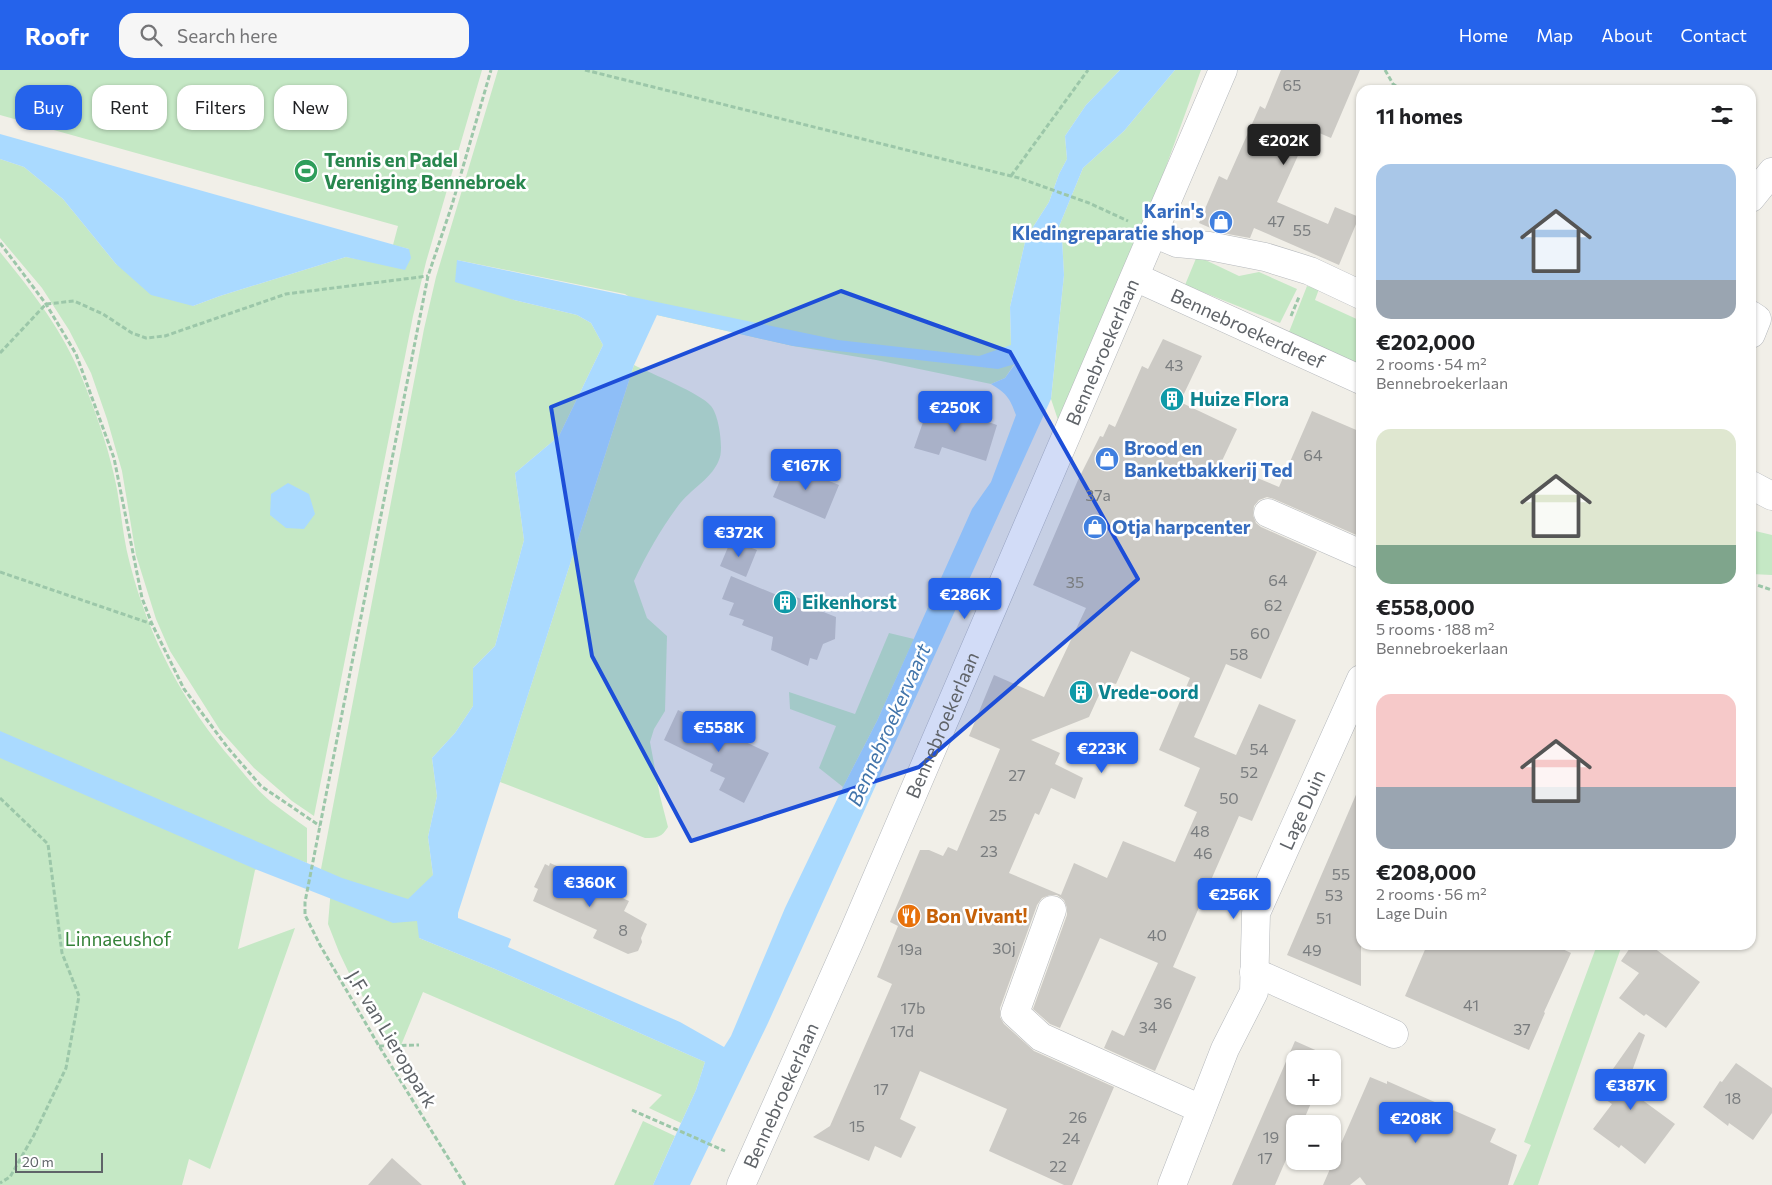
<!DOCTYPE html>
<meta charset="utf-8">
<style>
:root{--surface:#fff;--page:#f6f6f6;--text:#202124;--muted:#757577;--accent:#2563eb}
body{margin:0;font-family:Commissioner,sans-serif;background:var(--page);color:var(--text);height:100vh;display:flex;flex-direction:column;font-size:19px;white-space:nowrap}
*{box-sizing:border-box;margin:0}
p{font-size:16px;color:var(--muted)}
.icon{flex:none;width:28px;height:28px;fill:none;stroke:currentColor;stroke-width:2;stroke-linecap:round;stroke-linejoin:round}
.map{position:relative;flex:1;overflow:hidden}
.details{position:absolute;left:1356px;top:15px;width:400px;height:865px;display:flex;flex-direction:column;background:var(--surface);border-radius:15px;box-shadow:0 1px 4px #0004}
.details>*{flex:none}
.hud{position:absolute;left:15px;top:15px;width:475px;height:45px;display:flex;gap:10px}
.controls{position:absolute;left:1286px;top:980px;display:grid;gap:10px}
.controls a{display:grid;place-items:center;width:55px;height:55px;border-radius:10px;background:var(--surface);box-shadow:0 1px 4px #0004;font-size:25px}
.scale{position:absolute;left:15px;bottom:12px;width:88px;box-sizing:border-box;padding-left:5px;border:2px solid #5f6368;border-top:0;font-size:14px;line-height:18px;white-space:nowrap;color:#5f6368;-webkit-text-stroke:4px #fff;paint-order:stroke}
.price{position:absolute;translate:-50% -42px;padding:0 11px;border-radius:5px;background:var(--accent);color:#fff;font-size:16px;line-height:32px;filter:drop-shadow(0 1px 2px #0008)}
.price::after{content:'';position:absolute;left:50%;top:30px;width:15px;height:11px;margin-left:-8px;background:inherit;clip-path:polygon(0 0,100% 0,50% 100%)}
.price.current{background:#222;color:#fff}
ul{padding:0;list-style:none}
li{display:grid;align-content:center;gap:10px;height:265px;padding:0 20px}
li span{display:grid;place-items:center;height:155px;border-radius:15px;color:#555}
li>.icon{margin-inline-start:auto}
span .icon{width:90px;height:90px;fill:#fffc;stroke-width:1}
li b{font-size:21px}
h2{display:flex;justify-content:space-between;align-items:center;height:60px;padding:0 20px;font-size:21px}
.chip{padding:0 18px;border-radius:15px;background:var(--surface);box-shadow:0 1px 4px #0004;font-size:18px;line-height:45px}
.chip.current{background:var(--accent);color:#fff}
header{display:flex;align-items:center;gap:30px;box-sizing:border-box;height:70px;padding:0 25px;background:var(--accent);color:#fff}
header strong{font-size:24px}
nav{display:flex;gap:28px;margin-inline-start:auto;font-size:18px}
.search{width:350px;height:45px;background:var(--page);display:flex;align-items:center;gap:12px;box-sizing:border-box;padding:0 18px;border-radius:15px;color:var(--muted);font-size:19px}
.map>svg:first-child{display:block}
.green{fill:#c5e8c5}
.water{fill:#aadaff;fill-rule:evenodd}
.building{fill:#cccac5;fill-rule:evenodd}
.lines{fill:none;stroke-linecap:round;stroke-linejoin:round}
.minor-casing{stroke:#b5b8bc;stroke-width:29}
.path{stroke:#9cc7a9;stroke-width:3;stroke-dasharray:5 2.5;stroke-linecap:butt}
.minor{stroke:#fff;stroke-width:28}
.marked{fill:#1d4ed8;fill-opacity:0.2;stroke:#1d4ed8;stroke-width:4;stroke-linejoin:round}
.labels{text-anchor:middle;stroke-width:5;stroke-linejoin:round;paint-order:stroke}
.number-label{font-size:16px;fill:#7a7d7f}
.leisure-label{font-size:19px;font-weight:bold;fill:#27864d;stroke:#fff;text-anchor:start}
.shop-label{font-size:19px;font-weight:bold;fill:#366cbe;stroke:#fff;text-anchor:start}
.street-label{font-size:19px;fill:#5f6368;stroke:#fff}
.culture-label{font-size:19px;font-weight:bold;fill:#0d838f;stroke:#fff;text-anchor:start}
.food-label{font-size:19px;font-weight:bold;fill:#c56008;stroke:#fff;text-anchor:start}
.park-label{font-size:19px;fill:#348238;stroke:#fff}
.water-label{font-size:20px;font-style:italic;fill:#4174aa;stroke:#fff}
</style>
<header>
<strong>Roofr</strong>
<div class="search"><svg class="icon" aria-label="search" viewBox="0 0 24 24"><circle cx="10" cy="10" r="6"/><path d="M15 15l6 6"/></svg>Search here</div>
<nav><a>Home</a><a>Map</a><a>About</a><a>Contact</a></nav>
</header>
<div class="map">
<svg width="1772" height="1115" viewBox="0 0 1772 1115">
<rect width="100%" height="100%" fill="#f1efe8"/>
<path class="green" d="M0,0H482L426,192L413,246L314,746L292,731L254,698L220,660L170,581L156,549L136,485L122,401L107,349L91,303L69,260L42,218L0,168V89L24,97L63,129L116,194L193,236L220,226L346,187L368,191L409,179L393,175L398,156L0,45Z
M498,0H1120L1086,35L1065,66L1067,89L1059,104L1049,132L1026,168L1010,237L1011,275L1015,293L1005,308L991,314L876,290L793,276L657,245L625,224L457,190L514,230L577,245L591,253L603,275L559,366L515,403L524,470L495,576L473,598V636L455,663L432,688L437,726L428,767L433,805L419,868L495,899L705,992L696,1020L681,1053L649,1038L662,1025L423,922L397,985L349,903L339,882L328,854L331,818L321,799L424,259L436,207Z
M1175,0H1201L1147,149L1058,350L1051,329L1064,205L1062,168L1058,159L1083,98L1124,61Z
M0,182C32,221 63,261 82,308C94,338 107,373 114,405C121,434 122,465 130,494C149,568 184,635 234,692C245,705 257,720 270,731C282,740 294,749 307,758V793L286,785L255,800L238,879L295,858L210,1099L189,1089L182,1115H0Z
M1197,186L1239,206L1259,202L1297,219L1280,253L1185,215Z
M1307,216L1319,219L1315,230L1361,251V295L1289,262Z
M634,295C650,303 702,324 711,336C719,345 723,376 720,387C714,408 690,419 678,436C661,459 646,485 634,511L647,548L667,566L665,641L654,659L650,672L660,726L668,757C662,767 657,768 645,768L500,712Z
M1751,460L1772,465V505L1751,504Z
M889,563L914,569L877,651L843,717L819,698L836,656L790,639L789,622L855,644Z
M1597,875H1622L1538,1115H1513L1531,1075L1524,1072Z
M643,1051L675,1066L653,1115H614Z"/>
<path class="water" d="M1120,0H1175L1124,61L1083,98L1058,159L1062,168L1064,205L1051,329L768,953L690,1115H653L696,1020L705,992L495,899L419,868L417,851L393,853L255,799L0,688V661L342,808L408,829L433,805L428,767L437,726L432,688L455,663L473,636V598L495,576L524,470L515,403L559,366L603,275L591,253L577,245L514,230L455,212L457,190L838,270L979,286L1011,275L1010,237L1026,168L1049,132L1059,104L1067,89L1065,66L1086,35ZM657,245L793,276L998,299L1015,294L1005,308L991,314C1006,323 1010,328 1016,345L991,412L972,439L877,651L843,717L785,838L731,966L724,977L680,952L508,877L511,869L458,848V843L634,295Z
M0,64L409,179L411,188L405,200L346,187L220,226L193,236L151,225L116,194L63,129L24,97L0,89Z
M288,413L309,424L315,444L304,459L286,458L270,445L271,424Z"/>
<path class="building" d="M1281,0H1360L1331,68L1310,59L1277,132L1328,154L1335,137L1359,147L1339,195L1254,158L1250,168L1222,163L1199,153L1219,106L1227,110L1260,36L1265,39Z
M1163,269L1202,286L1180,332L1237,359L1221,393L1279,417L1312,341L1361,362V467L1274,429L1267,427L1259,430L1254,436L1253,445L1256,453L1261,457L1317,482L1261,609L1226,594L1194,667L1236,685L1259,634L1296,650L1252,751L1239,746L1173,897L1196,907L1155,1001L1104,978L1112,960L1124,966L1158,893L1100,868L1060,958L1050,954L1033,939L1067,845V838L1064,830L1057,825H1050L1042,828L1037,835L1000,938V947L1004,954L1034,981L1114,1017L1072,1115H1064L989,1081L1007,1039L920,1001L900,1049L916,1057L901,1088L875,1076L869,1091L813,1067L830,1056L892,914L877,907L898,856L890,852L920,780H929L943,786L948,777L957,781L1000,679L969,666L994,605L1044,627L1086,538L1033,515L1078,410L1100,366L1103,367L1109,354L1115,357L1142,296L1148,299ZM1131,581L1190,608L1159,680L1200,698L1184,736L1197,742L1175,792L1123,771L1107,808L1074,793L1061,825L1009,803L1035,743L1039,745L1051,718L1075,729L1083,708L1055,694L1060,683L1031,670L1089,647L1099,625L1105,627L1112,613L1116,614Z
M930,332L997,355L986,391L942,377L939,385L914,378Z
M787,394L839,415L825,449L773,427Z
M731,470L757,480L746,507L720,496Z
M731,506L789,530L791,525L817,535L816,539L836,547L835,569L823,574L817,590L810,588L808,596L771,580L773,567L742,555L744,550L729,545L734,533L722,529Z
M678,640L769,683L744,733L719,720L725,708L710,701L713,694L664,670Z
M1361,713V916L1287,885Z
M550,793L575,804L574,806L629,831L624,841L647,854L641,868L642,872L638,881L628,884L593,868L597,860L533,831L538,819L534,817L545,794L549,796Z
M1427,875H1554L1571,883L1544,942L1545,943L1529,980L1405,926Z
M1632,875H1650L1700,912L1666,958L1646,944L1644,946L1619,928L1639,903L1621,891Z
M1639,962L1645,965L1626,1018L1675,1054L1645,1094L1621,1075L1619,1078L1593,1059L1612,1034L1596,1023Z
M1295,971L1331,987L1330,989H1295V1026H1314L1302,1054H1295V1069L1275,1115H1232Z
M1736,993L1772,1018V1043L1753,1070L1729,1053L1728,1056L1703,1037L1720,1011L1722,1012Z
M1370,1007L1387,1014V1011L1496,1059L1490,1072L1517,1085L1508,1115H1366L1360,1107L1350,1115H1323Z
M392,1088L422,1115H368Z"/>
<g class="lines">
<g class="minor-casing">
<g id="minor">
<path d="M1751,128L1772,102"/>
<path d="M1153,163L1177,173L1209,176L1265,187L1310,201L1361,225"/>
<path id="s1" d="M1135,207L1361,310"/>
<path d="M1751,245L1757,249L1751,264"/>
<path d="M1751,415L1772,426"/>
<path d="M1268,443L1361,484"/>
<path d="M1052,840L1015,943L1041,967L1201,1039"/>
<path d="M1254,902L1394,964"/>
<path id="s2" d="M741,1115L851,868L1223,0"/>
<path id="s3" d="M1172,1115L1225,979L1254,922L1256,843L1361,609"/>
</g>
</g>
<path class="path" d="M585,0L1019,108L1089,133L1128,151
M1385,0L1393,14L1402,20
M1011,106L1088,0
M0,173L46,234L76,284L114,388L142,528L152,554L184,619L228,678L261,716L320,756
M1291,246L1299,227
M0,283L46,234L74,231L103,244L132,263L146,268L165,266L286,224L428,206
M0,502L152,554
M1751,513L1772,520
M0,728L48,774L62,883L79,926L66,998L34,1065L10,1107L0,1113
M379,976L419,975
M632,1040L725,1081
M465,1115L379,976L320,875L305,845V832L428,206L452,135L491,0"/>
<use href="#minor" class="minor"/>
</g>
<path class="marked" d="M841,221L1010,282L1138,509L919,697L691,771L592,586L551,337Z"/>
<defs>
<g id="stadium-disc" transform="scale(1.25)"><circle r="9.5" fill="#2e9e5b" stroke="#fff"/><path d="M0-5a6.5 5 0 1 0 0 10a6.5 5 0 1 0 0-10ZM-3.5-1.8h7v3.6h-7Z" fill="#fff"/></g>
<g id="shop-disc" transform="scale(1.25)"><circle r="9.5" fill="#3f7fe0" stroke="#fff"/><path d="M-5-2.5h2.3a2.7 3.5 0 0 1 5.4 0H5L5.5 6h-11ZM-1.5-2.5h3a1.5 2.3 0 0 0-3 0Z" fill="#fff"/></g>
<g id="building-disc" transform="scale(1.25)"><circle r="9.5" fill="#0f9aa8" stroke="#fff"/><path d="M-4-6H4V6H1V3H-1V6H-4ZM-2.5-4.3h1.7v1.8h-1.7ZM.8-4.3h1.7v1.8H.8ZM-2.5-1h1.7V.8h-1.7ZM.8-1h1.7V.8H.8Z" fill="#fff"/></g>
<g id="restaurant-disc" transform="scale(1.25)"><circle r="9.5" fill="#e8710a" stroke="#fff"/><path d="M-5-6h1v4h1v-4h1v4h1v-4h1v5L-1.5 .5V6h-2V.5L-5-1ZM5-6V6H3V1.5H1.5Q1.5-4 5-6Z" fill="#fff"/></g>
</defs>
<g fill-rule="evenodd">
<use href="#stadium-disc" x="306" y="101"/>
<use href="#shop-disc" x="1221" y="152"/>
<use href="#building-disc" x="1172" y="329"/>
<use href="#shop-disc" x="1107" y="389"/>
<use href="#shop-disc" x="1095" y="457"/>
<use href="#building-disc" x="785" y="532"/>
<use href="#building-disc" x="1081" y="622"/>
<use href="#restaurant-disc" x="909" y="846"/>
</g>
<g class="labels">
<g class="number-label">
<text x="1292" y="21">65</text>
<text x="1276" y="157">47</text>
<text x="1302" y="166">55</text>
<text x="1174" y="301">43</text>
<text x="1313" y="391">64</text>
<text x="1098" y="431">37a</text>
<text x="1278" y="516">64</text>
<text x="1075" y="518">35</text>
<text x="1273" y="541">62</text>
<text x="1260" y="569">60</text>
<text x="1239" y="590">58</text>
<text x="1259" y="685">54</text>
<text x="1249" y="708">52</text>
<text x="1017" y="711">27</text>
<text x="1229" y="734">50</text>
<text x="998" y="751">25</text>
<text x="1200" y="767">48</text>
<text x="989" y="787">23</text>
<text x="1203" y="789">46</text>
<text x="1341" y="810">55</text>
<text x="1334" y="831">53</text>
<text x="1324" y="854">51</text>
<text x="623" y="866">8</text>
<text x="1157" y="871">40</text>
<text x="1004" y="884">30j</text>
<text x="910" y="885">19a</text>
<text x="1312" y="886">49</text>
<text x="1163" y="939">36</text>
<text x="1471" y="941">41</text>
<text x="913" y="944">17b</text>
<text x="1148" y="963">34</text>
<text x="1522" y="965">37</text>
<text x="902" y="967">17d</text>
<text x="881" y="1025">17</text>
<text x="1733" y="1034">18</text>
<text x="1078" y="1053">26</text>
<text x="857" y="1062">15</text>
<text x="1271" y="1073">19</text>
<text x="1071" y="1074">24</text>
<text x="1265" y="1094">17</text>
<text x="1058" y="1102">22</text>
</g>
<g class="leisure-label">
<text x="324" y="97">Tennis en Padel<tspan x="324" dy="22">Vereniging Bennebroek</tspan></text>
</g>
<g class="shop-label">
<text x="1204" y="148" text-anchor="end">Karin's<tspan x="1204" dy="22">Kledingreparatie shop</tspan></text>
<text x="1124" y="385">Brood en<tspan x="1124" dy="22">Banketbakkerij Ted</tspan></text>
<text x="1112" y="464">Otja harpcenter</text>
</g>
<g class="street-label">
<text dy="7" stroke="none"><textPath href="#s1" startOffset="124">Bennebroekerdreef</textPath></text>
<text dy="7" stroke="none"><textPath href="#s2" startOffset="908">Bennebroekerlaan</textPath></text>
<text dy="7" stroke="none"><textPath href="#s2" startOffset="502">Bennebroekerlaan</textPath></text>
<text dy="7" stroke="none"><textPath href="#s3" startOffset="402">Lage Duin</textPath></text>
<text transform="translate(392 969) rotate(59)" y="7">J.F. van Lieroppark</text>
<text dy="7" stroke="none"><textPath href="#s2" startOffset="98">Bennebroekerlaan</textPath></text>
</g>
<g class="culture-label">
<text x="1190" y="336">Huize Flora</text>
<text x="802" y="539">Eikenhorst</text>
<text x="1098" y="629">Vrede-oord</text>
</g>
<g class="food-label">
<text x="926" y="853">Bon Vivant!</text>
</g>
<g class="park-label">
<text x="118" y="876">Linnaeushof</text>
</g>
<g class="water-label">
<text transform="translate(889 655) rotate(-66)" y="7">Bennebroekervaart</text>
</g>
</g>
</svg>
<div class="controls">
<a>+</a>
<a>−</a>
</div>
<div class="scale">20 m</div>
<b class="price current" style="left:1284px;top:96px">€202K</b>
<b class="price" style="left:955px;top:363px">€250K</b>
<b class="price" style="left:806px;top:421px">€167K</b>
<b class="price" style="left:739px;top:488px">€372K</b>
<b class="price" style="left:965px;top:550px">€286K</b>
<b class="price" style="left:719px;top:683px">€558K</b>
<b class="price" style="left:1102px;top:704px">€223K</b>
<b class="price" style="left:590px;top:838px">€360K</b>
<b class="price" style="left:1234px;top:850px">€256K</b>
<b class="price" style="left:1631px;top:1041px">€387K</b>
<b class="price" style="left:1416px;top:1074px">€208K</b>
<div class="hud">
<a class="chip current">Buy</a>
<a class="chip">Rent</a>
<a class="chip">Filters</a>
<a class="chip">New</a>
</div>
<section class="details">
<h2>11 homes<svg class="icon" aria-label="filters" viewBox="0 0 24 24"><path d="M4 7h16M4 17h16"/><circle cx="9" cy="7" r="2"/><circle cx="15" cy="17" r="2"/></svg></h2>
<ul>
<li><span style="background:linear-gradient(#a9c7e8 75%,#9aa5b1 0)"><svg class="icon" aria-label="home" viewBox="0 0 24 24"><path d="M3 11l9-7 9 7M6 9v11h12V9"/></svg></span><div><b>€202,000</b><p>2 rooms · 54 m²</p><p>Bennebroekerlaan</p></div></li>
<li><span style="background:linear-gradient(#dfe7d0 75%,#7fa58c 0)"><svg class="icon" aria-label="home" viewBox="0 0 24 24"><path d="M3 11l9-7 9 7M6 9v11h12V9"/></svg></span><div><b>€558,000</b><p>5 rooms · 188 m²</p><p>Bennebroekerlaan</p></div></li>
<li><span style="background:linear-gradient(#f6c9c9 60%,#9aa5b1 0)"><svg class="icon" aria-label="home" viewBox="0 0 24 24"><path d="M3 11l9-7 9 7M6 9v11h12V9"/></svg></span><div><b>€208,000</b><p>2 rooms · 56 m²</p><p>Lage Duin</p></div></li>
</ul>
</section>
</div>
